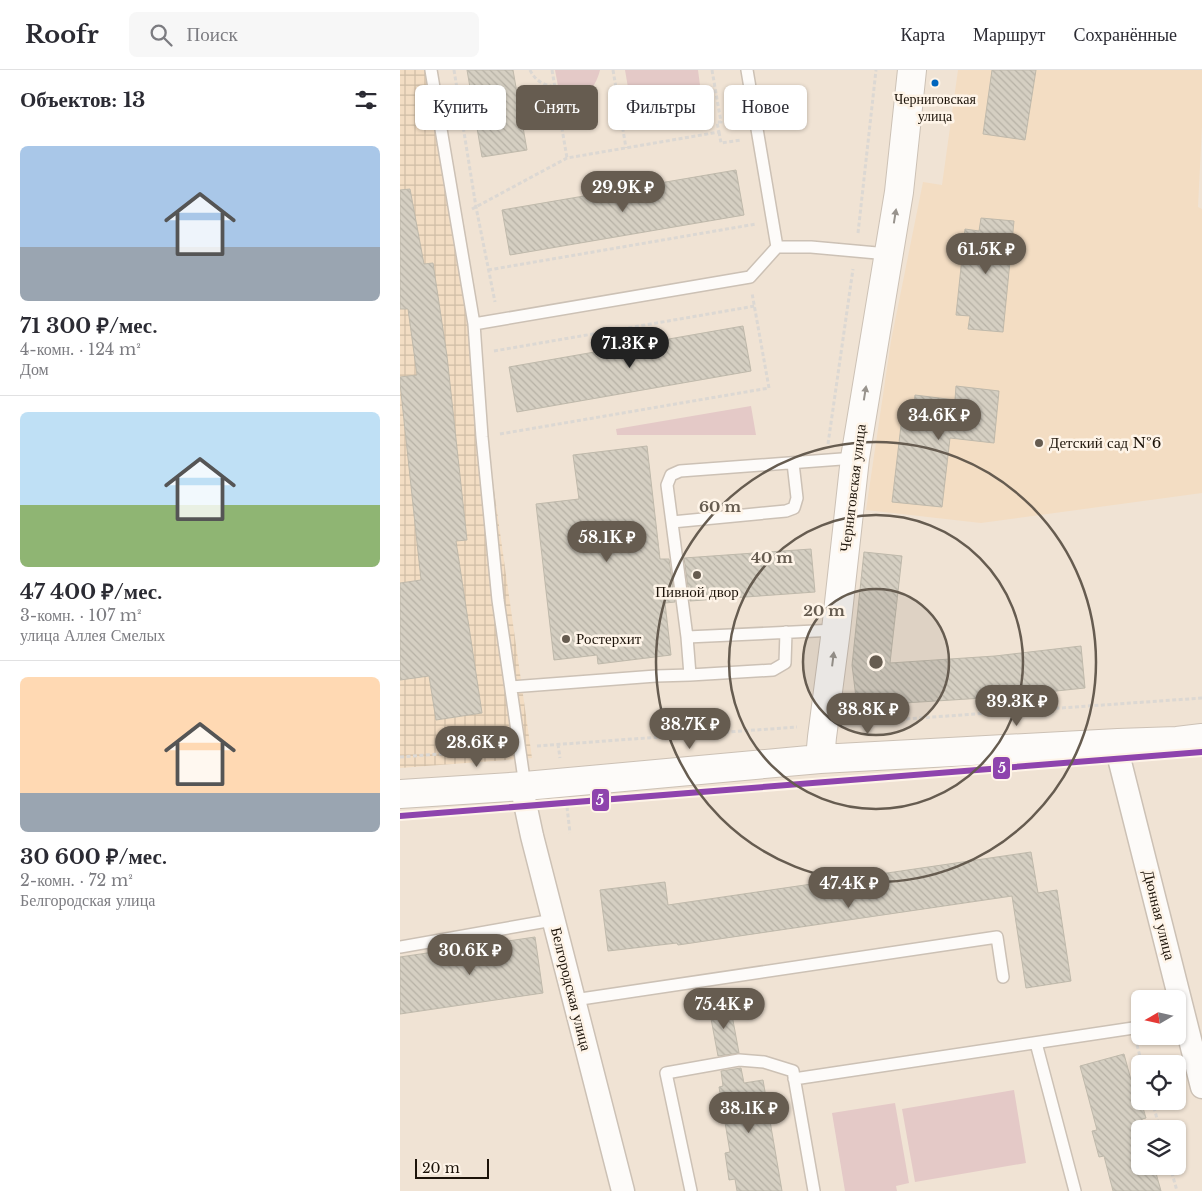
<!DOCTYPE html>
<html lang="ru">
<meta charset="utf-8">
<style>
:root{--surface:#fff;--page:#f7f7f7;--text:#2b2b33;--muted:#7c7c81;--line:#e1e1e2;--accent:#665c50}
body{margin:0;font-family:"Libre Baskerville",serif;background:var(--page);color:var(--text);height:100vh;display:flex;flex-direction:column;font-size:19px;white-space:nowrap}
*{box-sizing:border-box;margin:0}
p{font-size:16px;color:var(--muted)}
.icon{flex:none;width:28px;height:28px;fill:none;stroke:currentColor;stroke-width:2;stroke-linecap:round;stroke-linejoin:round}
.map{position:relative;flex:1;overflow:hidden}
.side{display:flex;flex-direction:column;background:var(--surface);width:400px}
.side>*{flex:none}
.top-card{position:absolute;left:15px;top:15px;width:475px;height:45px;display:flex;gap:10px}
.needle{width:32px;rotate:261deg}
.fabs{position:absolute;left:731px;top:920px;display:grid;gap:10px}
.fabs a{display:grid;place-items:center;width:55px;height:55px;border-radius:8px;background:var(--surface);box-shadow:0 1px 4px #0004;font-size:25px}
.scale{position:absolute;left:15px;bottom:12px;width:74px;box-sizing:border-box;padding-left:5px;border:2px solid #1c1309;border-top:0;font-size:14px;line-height:18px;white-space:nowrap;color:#1c1309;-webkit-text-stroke:4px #fef4e8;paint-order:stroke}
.price{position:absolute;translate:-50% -42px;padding:0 11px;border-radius:18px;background:var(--accent);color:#fff;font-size:16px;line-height:32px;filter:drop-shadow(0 1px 2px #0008)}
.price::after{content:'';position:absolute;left:50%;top:30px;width:15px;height:11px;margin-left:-8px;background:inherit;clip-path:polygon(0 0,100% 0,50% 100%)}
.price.active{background:#222;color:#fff}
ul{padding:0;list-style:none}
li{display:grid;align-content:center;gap:10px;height:265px;padding:0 20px}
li+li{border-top:1px solid var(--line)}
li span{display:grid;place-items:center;height:155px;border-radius:8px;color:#555}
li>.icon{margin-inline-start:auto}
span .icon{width:90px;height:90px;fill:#fffc;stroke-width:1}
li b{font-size:21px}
h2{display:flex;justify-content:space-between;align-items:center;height:60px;padding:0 20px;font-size:21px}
.pill{padding:0 18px;border-radius:8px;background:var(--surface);box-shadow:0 1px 4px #0004;font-size:18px;line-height:45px}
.pill.active{background:var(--accent);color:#fff}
header{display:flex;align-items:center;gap:30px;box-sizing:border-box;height:70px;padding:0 25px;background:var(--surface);border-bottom:1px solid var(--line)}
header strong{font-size:24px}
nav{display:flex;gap:28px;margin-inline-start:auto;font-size:18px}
.search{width:350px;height:45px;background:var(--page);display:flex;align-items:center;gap:12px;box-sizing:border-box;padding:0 18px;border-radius:8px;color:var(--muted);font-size:19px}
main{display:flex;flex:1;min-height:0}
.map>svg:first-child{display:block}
.built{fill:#f3ddc3}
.industrial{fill:url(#industrial-grid)}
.green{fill:#e4c9c7}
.building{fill:url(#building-back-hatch);stroke:#bfb9ab}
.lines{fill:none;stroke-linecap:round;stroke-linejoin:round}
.lane-casing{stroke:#ccc1b5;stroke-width:14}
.street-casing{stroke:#ccc1b5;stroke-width:25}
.secondary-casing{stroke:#ccc1b5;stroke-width:30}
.path{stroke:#dcd8d3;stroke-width:3;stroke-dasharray:4 2.5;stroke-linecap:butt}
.lane{stroke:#fdfbf9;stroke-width:11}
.street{stroke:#fdfbf9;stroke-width:22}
.secondary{stroke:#fdfbf9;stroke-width:28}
.tram-1-casing{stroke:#fef4e8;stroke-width:10}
.tram-1{stroke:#8e44ad;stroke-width:6}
.oneway{fill:#98938d}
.ring{fill:none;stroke:#665c50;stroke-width:2.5}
.bus-dot{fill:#0065bd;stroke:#fef4e8;stroke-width:2}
.poi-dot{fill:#665c50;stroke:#fef4e8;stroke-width:2}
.labels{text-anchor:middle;stroke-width:5;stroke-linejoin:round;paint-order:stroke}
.bus-label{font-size:14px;fill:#1c1309;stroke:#fef4e8}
.poi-label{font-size:15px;fill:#1c1309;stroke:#fef4e8;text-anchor:start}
.street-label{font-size:15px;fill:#1c1309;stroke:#fef4e8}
.centre{fill:#665c50;stroke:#fef4e8;stroke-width:2.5}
.ring-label{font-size:15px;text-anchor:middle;font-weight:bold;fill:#665c50;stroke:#fef4e8;stroke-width:5;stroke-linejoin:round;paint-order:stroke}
.line-badge{stroke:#fef4e8;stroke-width:2}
.badge-label{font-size:14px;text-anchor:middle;font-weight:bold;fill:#fff}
</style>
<header>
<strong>Roofr</strong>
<div class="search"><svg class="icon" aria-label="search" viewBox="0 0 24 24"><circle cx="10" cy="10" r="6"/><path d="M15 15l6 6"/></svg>Поиск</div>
<nav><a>Карта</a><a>Маршрут</a><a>Сохранённые</a></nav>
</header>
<main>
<section class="side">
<h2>Объектов: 13<svg class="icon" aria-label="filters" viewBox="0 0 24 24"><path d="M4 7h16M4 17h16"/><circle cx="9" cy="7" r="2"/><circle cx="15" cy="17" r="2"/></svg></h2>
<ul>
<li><span style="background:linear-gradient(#a9c7e8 65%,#9aa5b1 0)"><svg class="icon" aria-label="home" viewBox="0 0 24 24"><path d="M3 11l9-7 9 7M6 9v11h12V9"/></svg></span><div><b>71 300 ₽/мес.</b><p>4-комн. · 124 m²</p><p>Дом</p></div></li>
<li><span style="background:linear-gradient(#bfe0f5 60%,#8fb573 0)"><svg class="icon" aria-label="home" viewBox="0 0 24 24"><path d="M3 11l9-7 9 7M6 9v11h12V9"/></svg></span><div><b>47 400 ₽/мес.</b><p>3-комн. · 107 m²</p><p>улица Аллея Смелых</p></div></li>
<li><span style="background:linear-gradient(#ffd9b3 75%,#9aa5b1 0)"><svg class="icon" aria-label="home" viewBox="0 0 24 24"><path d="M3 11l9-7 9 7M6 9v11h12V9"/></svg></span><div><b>30 600 ₽/мес.</b><p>2-комн. · 72 m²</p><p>Белгородская улица</p></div></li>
</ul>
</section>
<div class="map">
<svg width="802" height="1121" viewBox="0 0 802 1121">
<defs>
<pattern id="industrial-grid" width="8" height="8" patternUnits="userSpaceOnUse" patternTransform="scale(1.25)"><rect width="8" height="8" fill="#f3ddc3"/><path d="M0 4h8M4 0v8" fill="none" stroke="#d0bda6"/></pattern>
<pattern id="building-back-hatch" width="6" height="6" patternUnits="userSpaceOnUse" patternTransform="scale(1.25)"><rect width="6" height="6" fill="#d5cfc2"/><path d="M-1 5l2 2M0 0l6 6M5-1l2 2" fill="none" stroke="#b6b1a5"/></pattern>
</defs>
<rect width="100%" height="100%" fill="#f0e3d4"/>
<path class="built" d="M558,0H802V56L798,137L802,139V423L581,453L466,440L491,271L523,112L542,115Z"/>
<path class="industrial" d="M0,0H38L72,265L132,688L0,698Z"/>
<path class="green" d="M155,0H200C195,21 181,31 162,37Z
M225,0H298L301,23L231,35Z
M351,336L356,365H217L216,359Z
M614,1020L626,1093L515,1112L502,1039Z
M495,1033L509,1113L496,1116L497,1121H445L432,1043Z"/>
<path class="building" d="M67,0H113L127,80L82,87Z
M592,0H636L625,70L583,64Z
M336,100L344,145L110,185L102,140Z
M10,119L24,194L33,193L47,286L67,470L56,471L82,643L36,650L29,606L0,610V513L21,510L0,313V307L17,305L8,239H0V120Z
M581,148L614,151L603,262L568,259L570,246L556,245L565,159L579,161Z
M343,256L351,301L117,342L109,297Z
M556,316L599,321L594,373L550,368L542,437L492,432L502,347L513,348L515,325L555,330Z
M247,376L260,489H269L275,532L265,533L271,585L198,594L197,585L154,590L136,434L179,429L173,385Z
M411,479L415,522L290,531L284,488Z
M464,482L502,486L490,593L595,586L681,576L685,618L599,627L457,636L452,595Z
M631,782L638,823L657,820L671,911L626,918L612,826L278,875L277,873L208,881L200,820L265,812L268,835Z
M135,867L143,923L0,944V887Z
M330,934L339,983L318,986L309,938Z
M724,984L731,1010L735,1009L740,1027V1031H741L746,1048L742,1049L744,1059H740V1096H754L761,1121H713L704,1086L699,1087L692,1061L697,1060L680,996Z
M341,998L344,1013L363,1010L382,1121H337L335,1109L329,1110L325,1083L330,1082L319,1017L323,1016L321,1001Z"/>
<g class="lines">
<g class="lane-casing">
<path id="lane" d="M31,0L74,254L82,367L98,530L125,716
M347,0L377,177
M74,254L350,207L377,177H411L488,184
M272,452L386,441L394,438L397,428L393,393
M287,567L436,560
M290,605L373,600L385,593L386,562
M111,617L256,606L290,605L287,567L267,415L271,405L280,401L455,388
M0,877L153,850
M174,930L597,867L603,907
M636,973L675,1121
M394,1009L740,957
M291,1121L266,1003L339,990L364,992L393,1001L414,1121"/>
</g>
<g class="street-casing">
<path id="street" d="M718,673L717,678L719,688L802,1017
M125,716L123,724L132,766L223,1121"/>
</g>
<g class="secondary-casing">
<path id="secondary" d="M420,689L422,667L436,560L455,388L499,122L512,0
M0,724L125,716L420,689L718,673L777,671L802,668"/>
</g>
<path class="path" d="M54,0L76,137L95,232
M130,0C135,11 144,15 155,17
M152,0L167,88
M213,0L226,78
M319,62L321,73L341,70
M72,139L167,88L319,62L317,52H321L312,0
M458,163L476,0
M88,200L356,154
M94,281L355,236
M100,364L369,318L352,223
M428,374L453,199
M448,653L802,628
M158,674L160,688
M137,676L397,657
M0,687L103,679
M167,737L170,763
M737,975L742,994
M752,1031L760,1059
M770,1096L777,1121"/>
<use href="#lane" class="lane"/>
<use href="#street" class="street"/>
<use href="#secondary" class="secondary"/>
<g class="tram-1-casing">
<path id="tram-1" d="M0,746L802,682"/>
</g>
<use href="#tram-1" class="tram-1"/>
</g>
<defs><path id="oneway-solid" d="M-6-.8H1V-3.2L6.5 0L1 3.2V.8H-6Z" transform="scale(1.25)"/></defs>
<g class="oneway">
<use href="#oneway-solid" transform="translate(495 146) rotate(-81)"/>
<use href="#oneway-solid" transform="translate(465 323) rotate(-81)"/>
<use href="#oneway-solid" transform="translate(433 589) rotate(-83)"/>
</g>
<circle cx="476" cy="592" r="73" fill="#665c50" fill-opacity=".12"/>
<g class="ring">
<circle cx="476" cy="592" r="73"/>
<circle cx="476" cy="592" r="147"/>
<circle cx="476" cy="592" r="220"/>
</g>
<circle class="bus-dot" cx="535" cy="13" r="4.5"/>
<g class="poi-dot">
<circle cx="639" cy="373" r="5"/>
<circle cx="297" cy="505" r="5"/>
<circle cx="166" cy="569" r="5"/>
</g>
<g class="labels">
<g class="bus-label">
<text x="535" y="34">Черниговская<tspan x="535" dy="17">улица</tspan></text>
</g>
<g class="poi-label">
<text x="649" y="378">Детский сад №6</text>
<text x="297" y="527" text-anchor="middle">Пивной двор</text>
<text x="176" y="574">Ростерхит</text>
</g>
<g class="street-label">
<text transform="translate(453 418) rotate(-83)" y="5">Черниговская улица</text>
<text transform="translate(759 845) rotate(76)" y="5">Дюнная улица</text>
<text transform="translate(171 919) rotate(76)" y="5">Белгородская улица</text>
</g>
</g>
<circle cx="476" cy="592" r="8" class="centre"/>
<g class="ring-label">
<text x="320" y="442">60 m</text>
<text x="372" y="493">40 m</text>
<text x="424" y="546">20 m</text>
</g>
<g class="line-badge">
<rect x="592" y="686" width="19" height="24" rx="5" fill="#8e44ad"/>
<rect x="191" y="718" width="19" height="24" rx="5" fill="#8e44ad"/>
</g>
<g class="badge-label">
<text x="602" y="703">5</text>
<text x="200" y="735">5</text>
</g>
</svg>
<div class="fabs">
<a><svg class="needle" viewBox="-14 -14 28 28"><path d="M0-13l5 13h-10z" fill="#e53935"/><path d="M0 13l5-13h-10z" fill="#7c7c81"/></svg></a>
<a><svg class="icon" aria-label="locate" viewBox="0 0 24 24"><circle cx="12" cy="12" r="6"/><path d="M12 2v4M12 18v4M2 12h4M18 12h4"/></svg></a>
<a><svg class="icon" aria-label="layers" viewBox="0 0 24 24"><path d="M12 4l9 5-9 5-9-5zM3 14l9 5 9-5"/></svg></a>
</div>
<div class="scale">20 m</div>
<b class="price" style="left:223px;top:143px">29.9K ₽</b>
<b class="price" style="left:586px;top:205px">61.5K ₽</b>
<b class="price active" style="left:230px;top:299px">71.3K ₽</b>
<b class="price" style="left:539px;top:371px">34.6K ₽</b>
<b class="price" style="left:207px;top:493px">58.1K ₽</b>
<b class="price" style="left:617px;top:657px">39.3K ₽</b>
<b class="price" style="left:468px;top:665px">38.8K ₽</b>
<b class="price" style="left:290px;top:680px">38.7K ₽</b>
<b class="price" style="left:77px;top:698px">28.6K ₽</b>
<b class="price" style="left:449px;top:839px">47.4K ₽</b>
<b class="price" style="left:70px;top:906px">30.6K ₽</b>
<b class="price" style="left:324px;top:960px">75.4K ₽</b>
<b class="price" style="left:349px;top:1064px">38.1K ₽</b>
<div class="top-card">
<a class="pill">Купить</a>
<a class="pill active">Снять</a>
<a class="pill">Фильтры</a>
<a class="pill">Новое</a>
</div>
</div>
</main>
